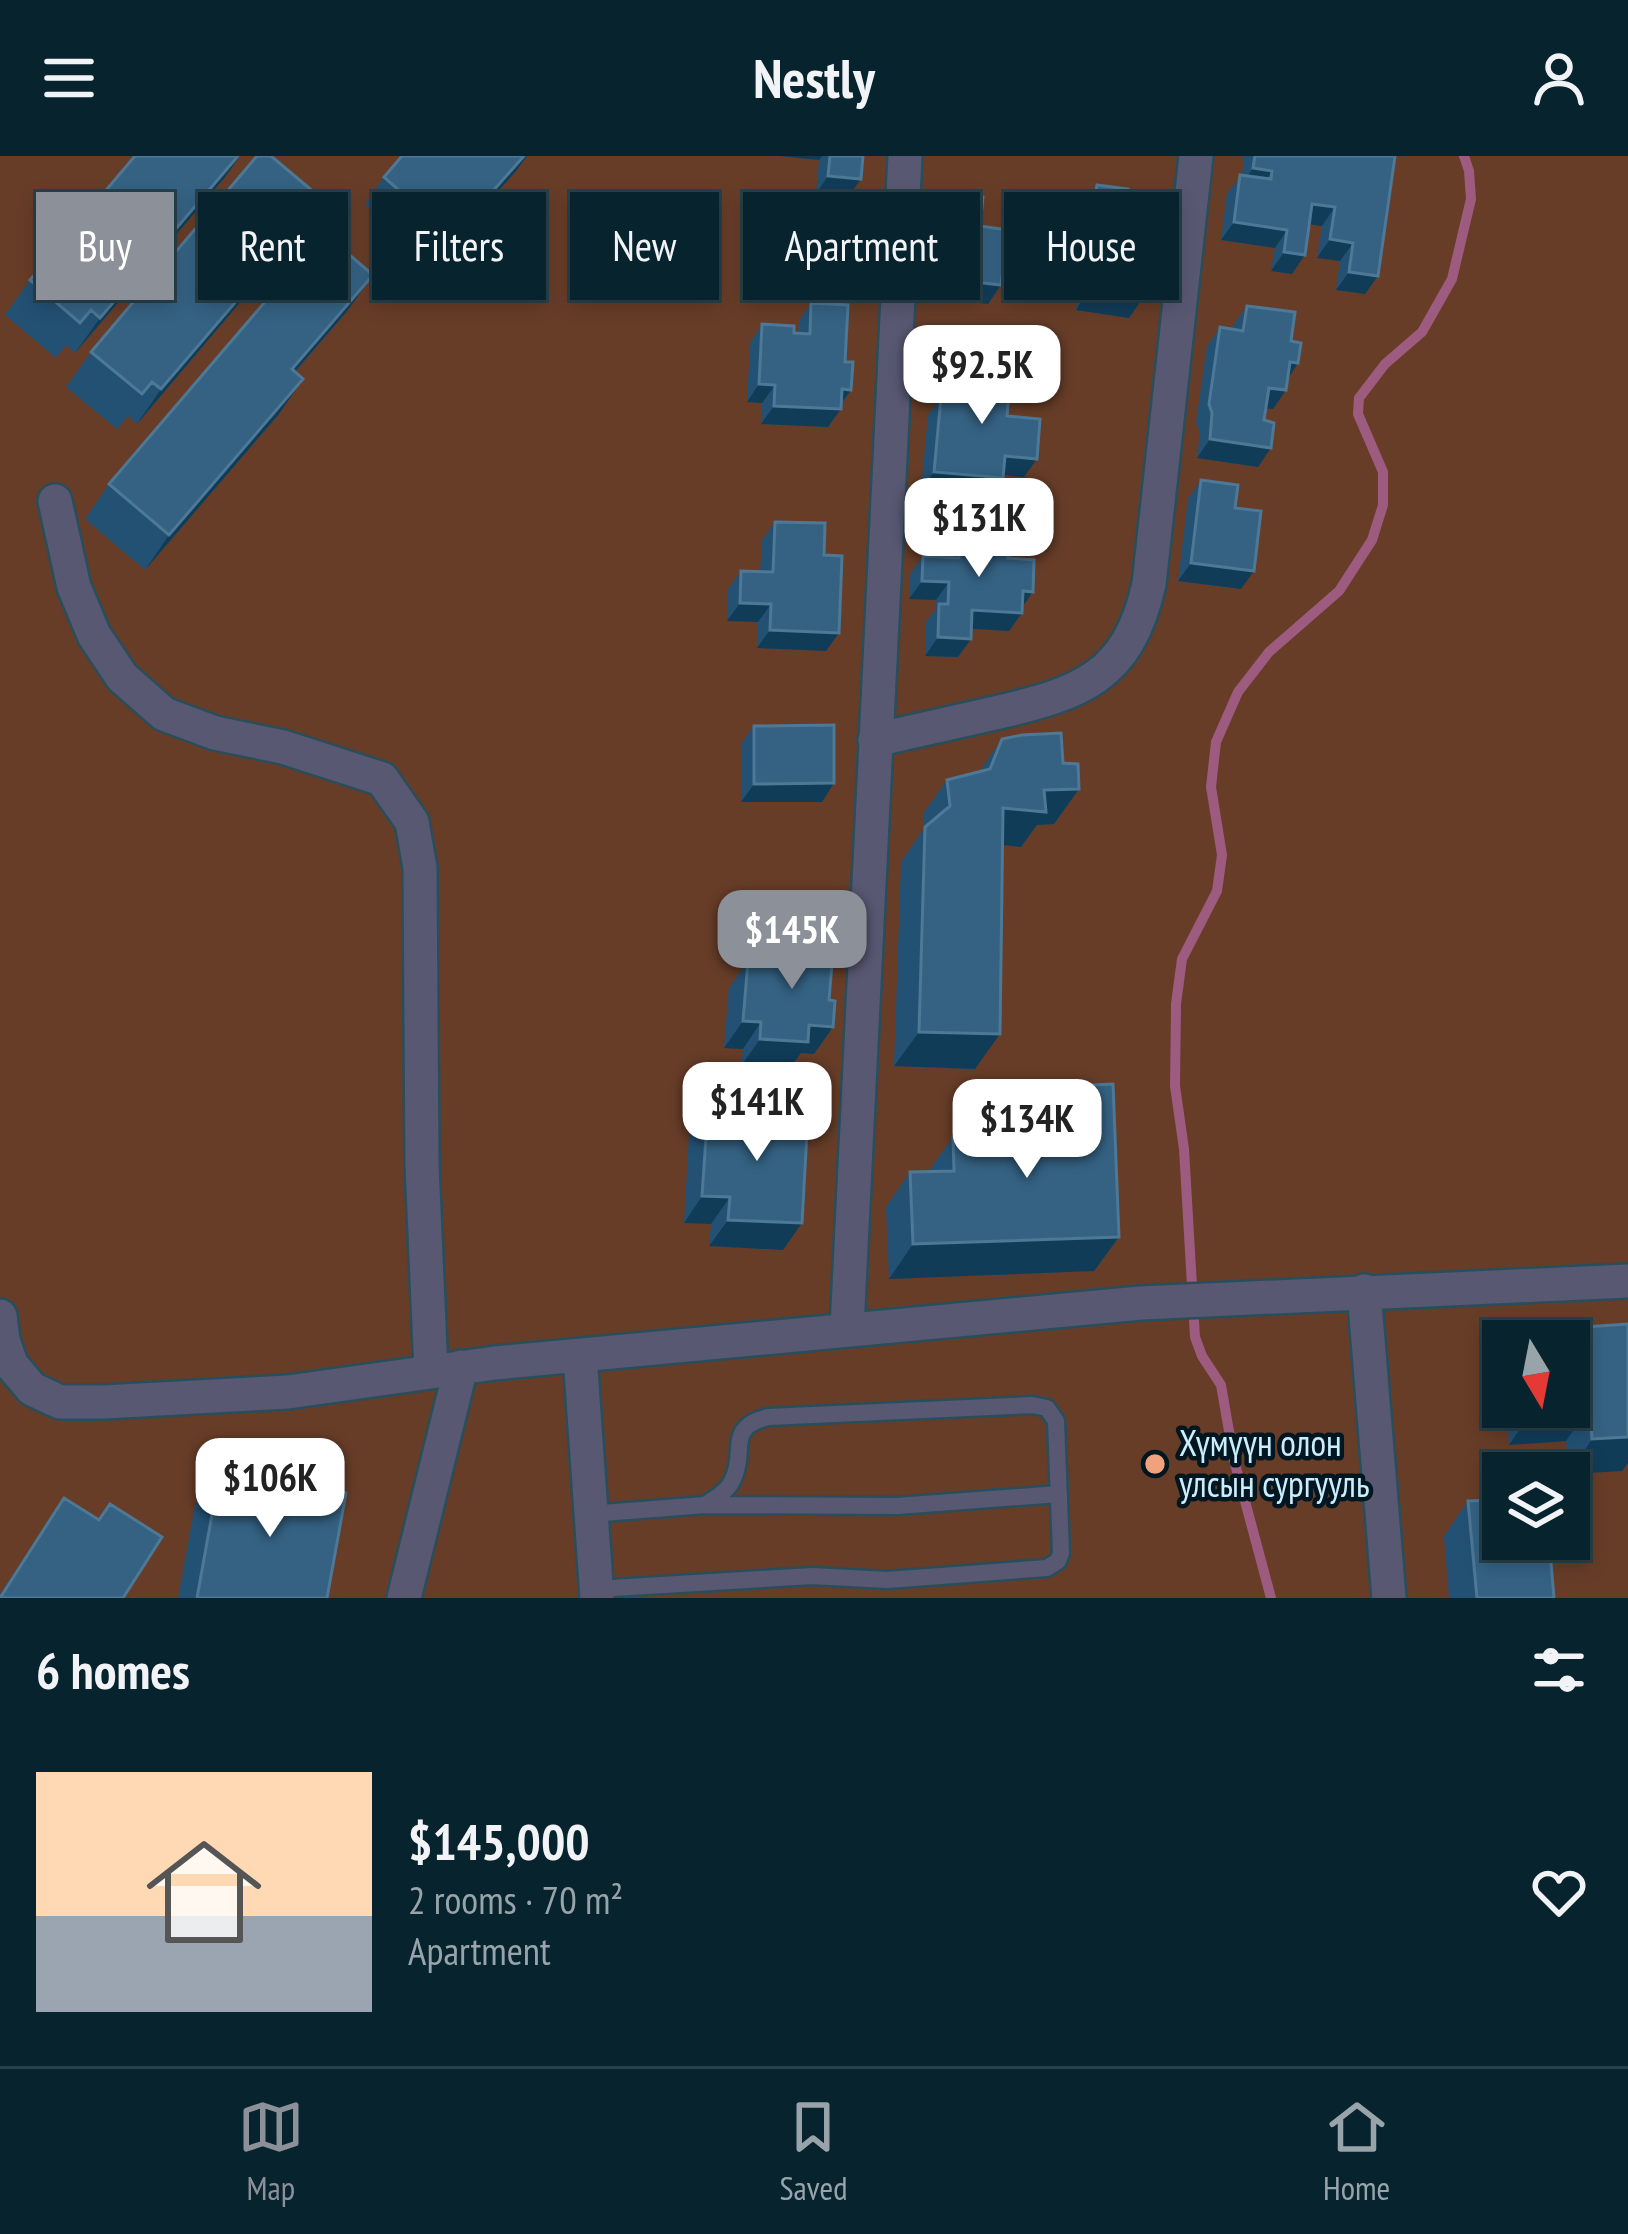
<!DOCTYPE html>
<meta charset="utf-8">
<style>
:root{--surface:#07232e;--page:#102b36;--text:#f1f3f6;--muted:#98a4aa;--line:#28404a;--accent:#8c9099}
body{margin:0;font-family:"PT Sans Narrow",sans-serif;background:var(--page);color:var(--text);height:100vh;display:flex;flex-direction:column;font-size:45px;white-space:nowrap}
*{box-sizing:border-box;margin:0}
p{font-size:39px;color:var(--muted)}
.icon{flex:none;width:66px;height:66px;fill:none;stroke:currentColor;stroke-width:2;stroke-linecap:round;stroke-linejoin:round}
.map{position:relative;height:1442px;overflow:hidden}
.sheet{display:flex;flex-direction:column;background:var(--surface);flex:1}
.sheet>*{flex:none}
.hud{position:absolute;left:36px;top:36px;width:1557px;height:108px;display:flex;gap:24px}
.needle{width:78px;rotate:170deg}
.buttons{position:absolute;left:1482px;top:1164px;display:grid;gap:24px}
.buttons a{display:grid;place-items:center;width:108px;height:108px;border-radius:0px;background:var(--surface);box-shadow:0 6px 18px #0003,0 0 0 3px var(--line);font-size:60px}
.price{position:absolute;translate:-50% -102px;padding:0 27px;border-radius:24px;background:#fff;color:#222;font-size:39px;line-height:78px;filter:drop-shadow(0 3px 6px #0008)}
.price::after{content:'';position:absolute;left:50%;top:72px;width:36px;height:27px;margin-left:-18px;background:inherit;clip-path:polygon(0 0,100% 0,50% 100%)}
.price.selected{background:var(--accent);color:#fff}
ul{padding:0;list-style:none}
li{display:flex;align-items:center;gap:36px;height:300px;padding:0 36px}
li span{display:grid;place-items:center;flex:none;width:336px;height:240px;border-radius:0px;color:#555}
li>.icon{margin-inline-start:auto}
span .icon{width:144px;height:144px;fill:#fffc;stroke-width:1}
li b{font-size:51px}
h2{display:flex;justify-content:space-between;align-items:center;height:144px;padding:0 36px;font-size:51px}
.chip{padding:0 42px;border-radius:0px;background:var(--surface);box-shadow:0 6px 18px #0003,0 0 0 3px var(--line);font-size:42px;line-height:108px}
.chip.selected{background:var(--accent);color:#fff}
header{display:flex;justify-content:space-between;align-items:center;height:156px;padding:0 36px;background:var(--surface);font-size:54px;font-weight:800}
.tab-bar{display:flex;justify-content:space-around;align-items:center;height:168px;border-top:3px solid var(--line);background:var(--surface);font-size:33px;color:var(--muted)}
.tab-bar a{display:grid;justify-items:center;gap:6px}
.tab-bar .selected{color:var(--accent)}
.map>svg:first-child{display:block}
.green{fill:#673d28;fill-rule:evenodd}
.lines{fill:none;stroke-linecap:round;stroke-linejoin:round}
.stream{stroke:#9c5b7f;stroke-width:10}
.lane-casing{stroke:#284e5c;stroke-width:21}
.street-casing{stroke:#284e5c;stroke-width:38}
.lane{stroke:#595873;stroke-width:16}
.street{stroke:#595873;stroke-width:33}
.wall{fill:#235174}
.shaded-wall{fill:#113c58}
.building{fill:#356283;stroke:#4d7896;stroke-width:3}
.poi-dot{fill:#f1a17b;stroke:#001621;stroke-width:4.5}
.labels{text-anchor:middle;stroke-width:9;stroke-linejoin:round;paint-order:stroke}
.poi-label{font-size:36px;fill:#cceefc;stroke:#001621;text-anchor:start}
</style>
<header><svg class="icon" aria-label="menu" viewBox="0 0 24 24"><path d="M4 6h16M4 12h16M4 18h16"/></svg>Nestly<svg class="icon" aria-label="person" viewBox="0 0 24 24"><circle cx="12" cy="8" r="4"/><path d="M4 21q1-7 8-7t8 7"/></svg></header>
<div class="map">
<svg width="1628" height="1442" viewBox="0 0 1628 1442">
<rect width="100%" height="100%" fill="#092f3d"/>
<path class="green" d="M0,0H1628V1442H0ZM1503,1185H1569V1251H1503ZM1503,1317H1569V1383H1503Z"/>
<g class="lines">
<path class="stream" d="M1271,1442L1234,1304L1221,1229L1202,1200L1195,1181L1184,993L1175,930L1176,848L1182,803L1217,735L1222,699L1211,631L1216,586L1238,536L1269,496L1339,435L1372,384L1383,349V316L1358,258L1359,242L1385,208L1422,176L1452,123L1471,43L1469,15L1464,0"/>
<g class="lane-casing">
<path id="lane" d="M590,1358L705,1349L897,1350L1059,1338
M596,1433L812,1420L887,1424L1047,1412L1058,1405L1061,1397L1056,1265L1047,1252L1032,1249L768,1261C725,1272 747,1294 733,1323C728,1335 716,1342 705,1349"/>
</g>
<g class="street-casing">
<path id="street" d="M55,345L74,431L94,479L122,521L164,558L215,577L283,591L382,623L412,666L420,712L422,1009L431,1215
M875,584C915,575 955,566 995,557C1081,537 1128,522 1149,428L1196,0
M1364,1135L1389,1442
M0,1160L3,1184L11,1208L32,1233L60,1246H104L288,1236L495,1207L1141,1147L1628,1125
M847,1172L905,0
M580,1200L597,1442
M404,1442L461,1211"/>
</g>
<use href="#lane" class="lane"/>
<use href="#street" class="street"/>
</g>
<path class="wall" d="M402,0H527L516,15L433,108L365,48L384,21Z
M780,0H863L848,41L816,38L819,4Z
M1244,0H1395L1365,138L1336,134L1340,105L1317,102L1322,70L1309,68L1292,118L1271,115L1275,92L1221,84L1227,37L1242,19Z
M226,20L75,197L66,189L56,202L5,159L30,124Z
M1097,29L1124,59L1135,120L1142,143L1129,162L1076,154L1078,136L1045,132L1050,99L1043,98L1047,67L1060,49L1083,52L1084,47Z
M315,37L305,51L312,57L287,91L137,268L128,260L117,273L66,231L91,196Z
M948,37L980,70L1001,129L988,148L926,141L936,55Z
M811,147L845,206L851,234L828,271L761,268L762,247L747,246L750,187L762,168L798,177L799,165Z
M1247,150L1291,185L1286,234L1273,253L1266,252L1258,311L1197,302L1200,276L1196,266L1207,190L1220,171L1233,173L1234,168Z
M348,154L295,216L303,223L279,258L145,414L85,363L109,328Z
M962,209L1007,260L1024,321L1004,319L991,340L921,334L928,259L941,241H948L950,227Z
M1201,324L1235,352L1241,433L1178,425L1188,343Z
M775,366L824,399L839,477L826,495L757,492L758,466L727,465L728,433L741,415L760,416L762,384Z
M961,373L1008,402L1022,451V457L1009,475L971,473V483L958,501L925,500L926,466L936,453V444L909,443L910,418L923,400L948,401V391Z
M754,570L834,627L822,646H741V588Z
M1002,583L1063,607L1079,633L1054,668L1037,669L1021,691L1002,689L975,913L894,910L901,706L924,672L923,658L947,624L979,616Z
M795,780L829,844L833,871L814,898L801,897L789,913L741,910L743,893L724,892L729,832L748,805L777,807Z
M1067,930L1119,1081L1094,1115L889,1123L886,1051L910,1016H928L953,981L1040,977L1043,964Z
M708,952L783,1094L709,1090L711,1068L684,1067L689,979Z
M1628,1168V1307L1622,1315L1569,1318L1566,1285L1509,1289L1507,1251H1569V1185H1521L1528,1175Z
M220,1314L327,1442H178L195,1349Z
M64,1342L98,1364L162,1381L0,1442V1438Z
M1468,1345L1554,1442H1449L1444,1380Z"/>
<path class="shaded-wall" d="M238,0H240L226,20L75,197L100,162Z
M524,0H527L516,15L433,108L452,81Z
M780,0H822L819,4Z
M1253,12L1272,15L1260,34L1240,31Z
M828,20L861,23L848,41L816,38Z
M1312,48L1335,51L1322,70L1299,67Z
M312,57L287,91L137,268L161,233Z
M1234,66L1287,74L1275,92L1221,84Z
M1056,80L1063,81L1050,99L1043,98Z
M1330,83L1353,87L1340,105L1317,102Z
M1284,96L1305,99L1292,118L1271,115Z
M1058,113L1091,118L1078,136L1045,132Z
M1349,116L1378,120L1365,138L1336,134Z
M373,119L348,154L267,248L292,213Z
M939,122L1001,129L988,148L926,141Z
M1088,135L1142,143L1129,162L1076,154Z
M1290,206L1298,207L1286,226Z
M303,223L279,258L145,414L169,379Z
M759,228L775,229L762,247L747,246Z
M1269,232L1286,234L1273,253L1256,251Z
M842,233L851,234L838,252Z
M774,250L841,253L828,271L761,268Z
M1210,283L1271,292L1258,311L1197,302Z
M1005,300L1037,303L1024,321L993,318Z
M934,316L1003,322L991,340L921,334Z
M1191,407L1254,415L1241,433L1178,425Z
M922,425L949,426L936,444L909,443Z
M1023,435L1033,436L1020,454Z
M740,447L771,448L758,466L727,465Z
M972,454L1022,457L1009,475L959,472Z
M770,474L839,477L826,495L757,492Z
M938,481L971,483L958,501L925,500Z
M834,627L822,646H741L754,628Z
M1079,633L1054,668L1037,669L1021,691L978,686L1003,652L1044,634Z
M743,865L761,866L743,893L724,892Z
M809,869L833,871L814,898L801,897L789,913L741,910L760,883Z
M919,876L1000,878L975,913L894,910Z
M702,1040L730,1041L711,1068L684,1067Z
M728,1064L802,1067L783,1094L709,1090Z
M1119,1081L1094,1115L889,1123L913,1088Z
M1590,1250L1566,1285L1509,1289L1533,1254Z
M1628,1271V1307L1622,1315L1569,1318L1592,1283Z"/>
<path class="building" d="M135,0H238L100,162L91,154L80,167L30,124Z
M257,0H271L315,37L304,50L312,57L161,233L152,226L142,238L91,196Z
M402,0H524L452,81L384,21Z
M830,0H863L861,23L828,20Z
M1255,0H1395L1378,120L1349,116L1353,87L1330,83L1335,51L1312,48L1305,99L1284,96L1287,74L1234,66L1240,19L1271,23L1272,15L1253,12Z
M1097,29L1128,33L1124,59L1143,62L1135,120L1145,121L1142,143L1088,135L1091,118L1058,113L1063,81L1056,80L1060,49L1093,53Z
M948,37L983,41L980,70L1008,74L1001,129L939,122Z
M324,77L373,119L292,213L303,223L169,379L109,328Z
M811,147L848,149L845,206H853L851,234L842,233L841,253L774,250L775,229L759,228L762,168L794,170V177L810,178Z
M1247,150L1295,156L1291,185L1301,187L1298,207L1290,206L1286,234L1269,232L1264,264L1274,267L1271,292L1210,283L1212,257L1209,248L1220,171L1243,175Z
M962,209L1011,213L1007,260L1040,263L1037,303L1005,300L1003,322L934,316L941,241L959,242Z
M1201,324L1238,329L1235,352L1261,355L1254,415L1191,407Z
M775,366L825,367L824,399L842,400L839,477L770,474L771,448L740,447L741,415L773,416Z
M961,373L1010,375L1008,402L1034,404L1033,436L1023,435L1022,457L972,454L971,483L938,481L939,448H948L949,426L922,425L923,400L959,402Z
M834,569V627L754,628V570Z
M1061,577L1063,607L1078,608L1079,633L1044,634L1046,656L1003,652L1000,878L919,876L925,671L950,650L947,624L990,613L1002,583L1022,579Z
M795,780L834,783L829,844L835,845L833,871L809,869L808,886L760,883L761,866L743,865L748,805L793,808Z
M1113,928L1119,1081L913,1088L910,1016L954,1015L953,981L1056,977L1067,930Z
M708,952L808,958L802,1067L728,1064L730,1041L702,1040Z
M1628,1168V1281L1592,1283L1590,1250L1533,1254V1251H1569V1185H1529L1528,1175Z
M220,1314L346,1337L327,1442H197Z
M64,1342L99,1364L110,1348L162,1381L123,1442H0Z
M1503,1344V1383H1549L1554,1442H1477L1468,1345Z"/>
<circle class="poi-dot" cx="1155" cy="1308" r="12"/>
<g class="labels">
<g class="poi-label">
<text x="1179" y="1300">Хүмүүн олон<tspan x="1179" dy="41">улсын сургууль</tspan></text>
</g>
</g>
</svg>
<div class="buttons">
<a><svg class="needle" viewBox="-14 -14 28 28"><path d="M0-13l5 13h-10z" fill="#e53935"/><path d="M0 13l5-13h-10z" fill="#98a4aa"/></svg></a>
<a><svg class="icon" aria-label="layers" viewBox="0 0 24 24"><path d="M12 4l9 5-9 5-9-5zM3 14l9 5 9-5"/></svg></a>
</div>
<b class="price" style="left:982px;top:271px">$92.5K</b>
<b class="price" style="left:979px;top:424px">$131K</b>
<b class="price selected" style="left:792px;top:836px">$145K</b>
<b class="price" style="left:757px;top:1008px">$141K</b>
<b class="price" style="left:1027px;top:1025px">$134K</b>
<b class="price" style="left:270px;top:1384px">$106K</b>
<div class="hud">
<a class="chip selected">Buy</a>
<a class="chip">Rent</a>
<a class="chip">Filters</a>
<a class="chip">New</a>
<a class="chip">Apartment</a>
<a class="chip">House</a>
</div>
</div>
<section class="sheet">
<h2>6 homes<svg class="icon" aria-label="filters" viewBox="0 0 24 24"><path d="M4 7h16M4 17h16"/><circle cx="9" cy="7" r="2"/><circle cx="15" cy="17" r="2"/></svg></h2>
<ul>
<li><span style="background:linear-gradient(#ffd9b3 60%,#9aa5b1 0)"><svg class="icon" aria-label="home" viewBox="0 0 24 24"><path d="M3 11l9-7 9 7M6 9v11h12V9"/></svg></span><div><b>$145,000</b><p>2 rooms · 70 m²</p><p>Apartment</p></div><svg class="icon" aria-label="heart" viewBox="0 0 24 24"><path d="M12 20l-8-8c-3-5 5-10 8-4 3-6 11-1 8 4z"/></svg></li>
</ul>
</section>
<nav class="tab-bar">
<a class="selected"><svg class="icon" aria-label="map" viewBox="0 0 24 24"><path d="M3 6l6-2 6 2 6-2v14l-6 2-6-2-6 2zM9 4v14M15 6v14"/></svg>Map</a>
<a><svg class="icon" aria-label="saved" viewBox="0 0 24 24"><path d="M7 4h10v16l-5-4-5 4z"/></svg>Saved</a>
<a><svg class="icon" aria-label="home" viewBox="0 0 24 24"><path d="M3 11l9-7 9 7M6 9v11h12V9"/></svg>Home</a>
</nav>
